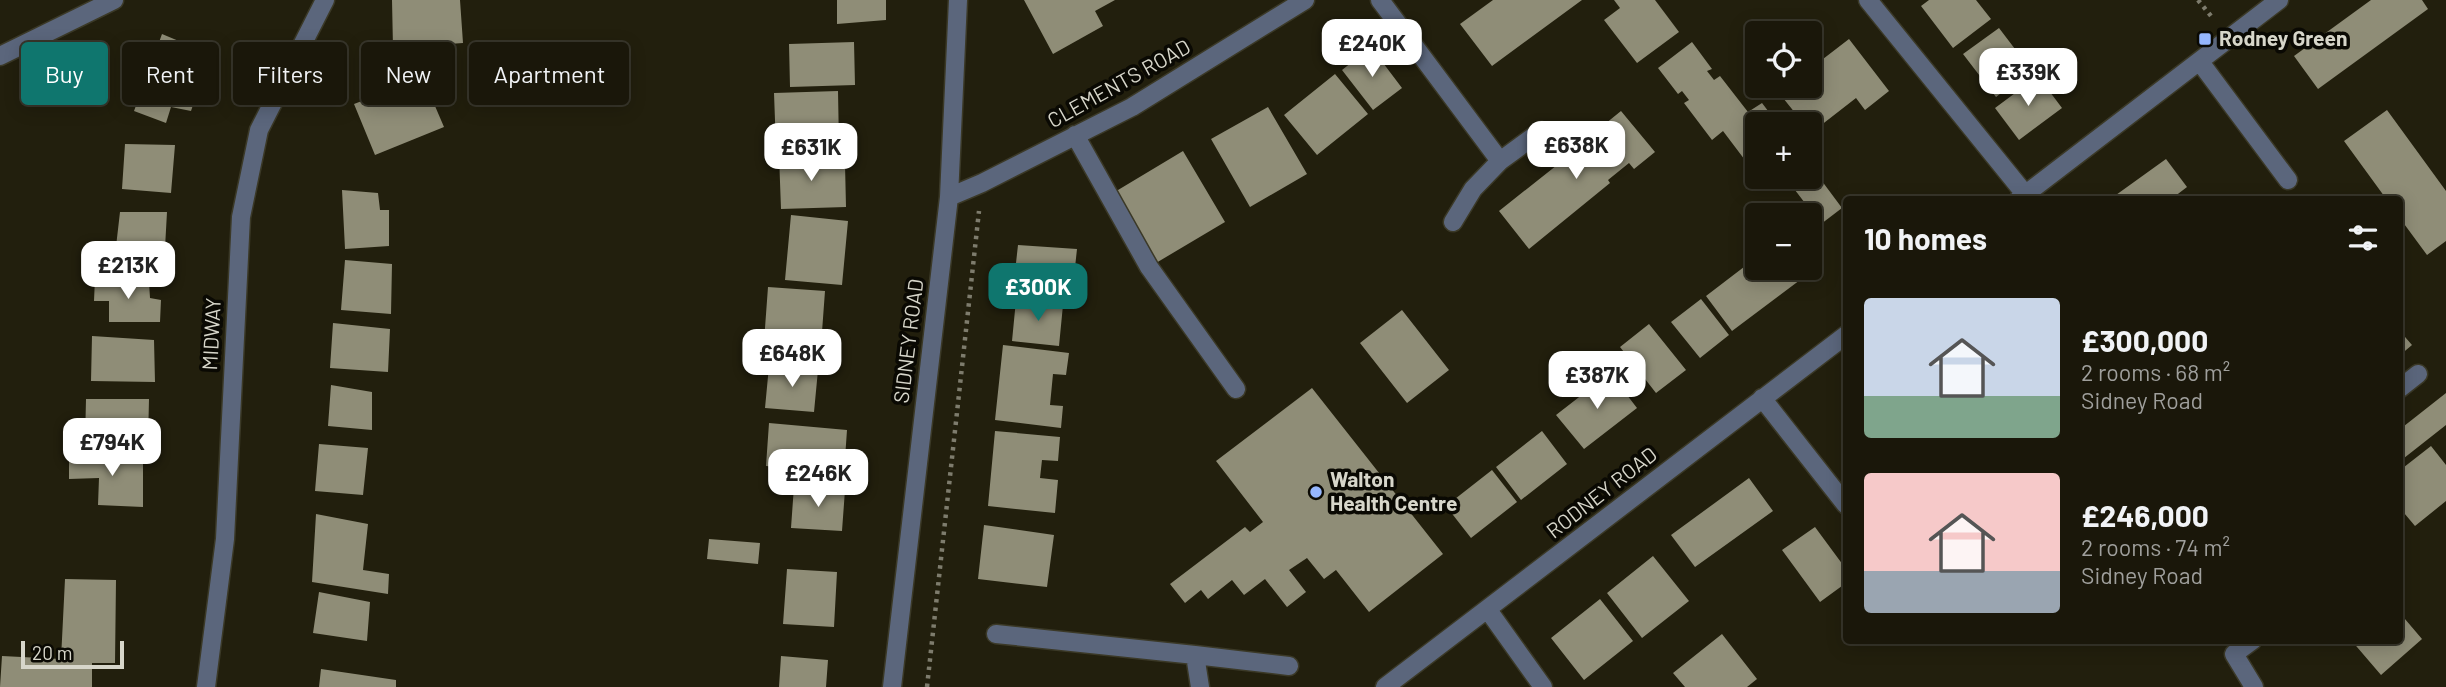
<!DOCTYPE html>
<meta charset="utf-8">
<style>
:root{--surface:#1a170a;--page:#232013;--text:#f1f3f6;--muted:#9f9f9c;--line:#38362b;--accent:#0f766e}
body{margin:0;font-family:Barlow,sans-serif;background:var(--page);color:var(--text);height:100vh;display:flex;flex-direction:column;font-size:26px;white-space:nowrap}
*{box-sizing:border-box;margin:0}
p{font-size:23px;color:var(--muted)}
.icon{flex:none;width:38px;height:38px;fill:none;stroke:currentColor;stroke-width:2;stroke-linecap:round;stroke-linejoin:round}
.map{position:relative;flex:1;overflow:hidden}
.side{position:absolute;left:1843px;top:196px;width:560px;height:448px;display:flex;flex-direction:column;background:var(--surface);border-radius:7px;box-shadow:0 4px 18px #0003,0 0 0 2px var(--line)}
.side>*{flex:none}
.guide{position:absolute;left:21px;top:42px;width:665px;height:63px;display:flex;gap:14px}
.fabs{position:absolute;left:1745px;top:21px;display:grid;gap:14px}
.fabs a{display:grid;place-items:center;width:77px;height:77px;border-radius:7px;background:var(--surface);box-shadow:0 4px 18px #0003,0 0 0 2px var(--line);font-size:35px}
.scale{position:absolute;left:21px;bottom:18px;width:103px;box-sizing:border-box;padding-left:7px;border:4px solid #d7d6ca;border-top:0;font-size:19px;line-height:24px;white-space:nowrap;color:#d7d6ca;-webkit-text-stroke:5px #0a0903;paint-order:stroke}
.price{position:absolute;translate:-50% -60px;padding:0 16px;border-radius:14px;background:#fff;color:#222;font-size:23px;line-height:46px;filter:drop-shadow(0 2px 4px #0008)}
.price::after{content:'';position:absolute;left:50%;top:42px;width:21px;height:16px;margin-left:-10px;background:inherit;clip-path:polygon(0 0,100% 0,50% 100%)}
.price.current{background:var(--accent);color:#fff}
ul{padding:0;list-style:none}
li{display:flex;align-items:center;gap:21px;height:175px;padding:0 21px}
li span{display:grid;place-items:center;flex:none;width:196px;height:140px;border-radius:7px;color:#555}
li>.icon{margin-inline-start:auto}
span .icon{width:84px;height:84px;fill:#fffc;stroke-width:1}
li b{font-size:30px}
h2{display:flex;justify-content:space-between;align-items:center;height:84px;padding:0 21px;font-size:30px}
.chip{padding:0 24px;border-radius:7px;background:var(--surface);box-shadow:0 4px 18px #0003,0 0 0 2px var(--line);font-size:24px;line-height:63px}
.chip.current{background:var(--accent);color:#fff}
.map>svg:first-child{display:block}
.building{fill:#8f8d77}
.lines{fill:none;stroke-linecap:round;stroke-linejoin:round}
.minor-casing{stroke:#3b3927;stroke-width:21}
.path{stroke:#7e7c6d;stroke-width:4.5;stroke-dasharray:3.5 5;stroke-linecap:butt}
.minor{stroke:#5b667c;stroke-width:18}
.poi-dot{fill:#95b6fd;stroke:#0a0903;stroke-width:2.5}
.labels{text-anchor:middle;stroke-width:7;stroke-linejoin:round;paint-order:stroke}
.poi-label{font-size:21px;font-weight:bold;fill:#d7d6ca;stroke:#0a0903;text-anchor:start}
.street-label{font-size:21px;fill:#d7d6ca;stroke:#0a0903}
</style>
<div class="map">
<svg width="2446" height="687" viewBox="0 0 2446 687">
<rect width="100%" height="100%" fill="#221f0d"/>
<path class="building" d="M392,0H460L463,43L393,48Z
M837,0H886V20L837,24Z
M1024,0H1115L1095,11L1103,26L1053,54Z
M1493,0H1582L1492,66L1460,24Z
M1614,0H1655L1679,32L1637,63L1604,20L1620,8Z
M1929,0H1976L1991,19L1953,48L1921,6Z
M2371,0H2422L2428,9L2318,89L2294,56Z
M1999,28L2031,70L1996,97L1963,54Z
M162,34L210,54L191,111L171,107L166,123L134,111Z
M1849,39L1889,91L1865,110L1856,98L1811,133L1810,124H1804L1779,93L1788,86H1810V69Z
M854,42L855,85L790,87L789,44Z
M1692,42L1712,69L1707,71L1714,80L1720,76L1748,112L1762,103L1778,124H1757V176L1723,131L1712,140L1684,103L1689,100L1682,91L1678,94L1658,68Z
M1371,47L1402,88L1373,110L1342,70Z
M410,68L422,101L432,99L444,127L375,155L354,104L367,99L363,87Z
M1335,74L1368,114L1317,155L1284,115Z
M2038,76L2062,108L2019,140L1995,108Z
M838,91L839,145L776,148L774,93Z
M1268,107L1307,174L1250,207L1211,139Z
M2387,110L2446,191V241L2427,255L2399,217V200H2387L2344,141Z
M1621,111L1655,152L1634,169L1629,163L1608,180L1610,183L1529,249L1499,211L1581,146L1586,153L1606,137L1600,128Z
M125,144L175,145L171,193L122,189Z
M1183,151L1225,222L1156,263L1113,193Z
M813,154V164H845L846,207L781,209L779,155Z
M2166,159L2187,187L2170,200H2109Z
M1810,165L1842,208L1821,224L1785,177H1810Z
M342,190L378,193L380,210H389V246L345,249Z
M120,212H167L164,266L114,264Z
M791,215L848,221L842,285L785,280Z
M1018,245L1077,249L1073,286L1014,281Z
M1757,257V268H1791L1800,280L1732,331L1706,296Z
M345,260L392,264L391,314L341,310Z
M95,278L149,282L150,298L161,300L160,322H109V301H94Z
M768,287L825,291L820,359L763,355Z
M1701,299L1729,335L1700,358L1671,322Z
M1016,300L1063,305L1059,346L1012,341Z
M1402,310L1449,370L1407,403L1360,343Z
M333,323L390,329L388,372L330,368Z
M1649,324L1686,370L1656,393L1620,347Z
M2399,330L2412,345L2399,356Z
M92,336L154,340L155,382L91,381Z
M1003,345L1069,353L1066,375L1053,374L1050,405L1063,406L1061,428L995,420Z
M769,366L818,370L814,412L765,408Z
M1610,373L1637,408L1584,449L1556,415Z
M331,385L372,392V430L328,426Z
M1312,388L1443,554L1369,612L1336,570L1324,579L1307,558L1289,570L1306,592L1287,607L1265,579L1244,595L1232,580L1208,599L1201,590L1185,603L1170,584L1245,527L1250,532L1263,522L1216,461Z
M2446,393V425L2399,462V430Z
M86,399H149L148,442H85Z
M769,423L847,430L844,473L766,466Z
M995,431L1060,437L1058,461L1042,460L1040,478L1058,480L1055,513L988,506Z
M1542,431L1567,464L1521,500L1496,467Z
M319,444L368,448L363,495L315,491Z
M2431,446L2446,465V501L2415,526L2399,507V471Z
M69,454L143,459V507L98,505L99,478L69,479Z
M1492,470L1517,502L1471,538L1446,506Z
M1749,478L1773,511L1695,567L1671,535Z
M794,486L845,490L842,531L791,528Z
M316,514L368,524L363,570L389,574L388,594L312,582Z
M984,525L1054,535L1047,587L978,579Z
M1815,527L1846,569V583L1820,602L1782,550Z
M709,539L760,543L758,564L707,559Z
M1653,556L1689,601L1642,638L1607,593Z
M787,569L837,572L834,627L783,624Z
M65,579L116,580L115,663H92V687H0L2,656L61,659Z
M319,592L370,602L367,641L313,633Z
M1600,599L1633,641L1584,680L1551,638Z
M2399,612L2422,639L2381,675L2351,640H2399Z
M1722,634L1757,679L1747,687H1685L1673,673Z
M781,656L828,660L826,687H779Z
M321,669L396,680V687H319Z"/>
<g class="lines">
<g class="minor-casing">
<path id="minor" d="M1380,0L1500,161L1541,131
M1868,0L2025,194
M0,56L114,0
M2200,62L2288,180
M1075,135L1149,267L1236,389
M949,197L982,183L1132,107L1305,0
M2018,200L2279,0
M1453,222L1473,189L1500,161
M2399,389L2418,374
M1762,398L1846,505
M1488,610L1543,687
M996,634L1195,655L1200,687
M2253,640L2234,654L2254,687
M1195,655L1289,666
M206,687L225,539L241,217L259,130L325,0
M892,687L949,197L958,0
M1385,687L1846,335"/>
</g>
<path class="path" d="M2198,0L2211,16
M927,687L979,211"/>
<use href="#minor" class="minor"/>
</g>
<g class="poi-dot">
<rect x="2198" y="32" width="14" height="14" rx="3.5"/>
<circle cx="1316" cy="492" r="7"/>
</g>
<g class="labels">
<g class="poi-label">
<text x="2219" y="46">Rodney Green</text>
<text x="1330" y="487">Walton<tspan x="1330" dy="24">Health Centre</tspan></text>
</g>
<g class="street-label">
<text transform="translate(1119 84) rotate(-29)" y="7">CLEMENTS ROAD</text>
<text transform="translate(212 334) rotate(-87)" y="7">MIDWAY</text>
<text transform="translate(909 341) rotate(-83)" y="7">SIDNEY ROAD</text>
<text transform="translate(1602 493) rotate(-38)" y="7">RODNEY ROAD</text>
</g>
</g>
</svg>
<div class="fabs">
<a><svg class="icon" aria-label="locate" viewBox="0 0 24 24"><circle cx="12" cy="12" r="6"/><path d="M12 2v4M12 18v4M2 12h4M18 12h4"/></svg></a>
<a>+</a>
<a>−</a>
</div>
<div class="scale">20 m</div>
<b class="price" style="left:1372px;top:79px">£240K</b>
<b class="price" style="left:2028px;top:108px">£339K</b>
<b class="price" style="left:1576px;top:181px">£638K</b>
<b class="price" style="left:811px;top:183px">£631K</b>
<b class="price" style="left:128px;top:301px">£213K</b>
<b class="price current" style="left:1038px;top:323px">£300K</b>
<b class="price" style="left:792px;top:389px">£648K</b>
<b class="price" style="left:1597px;top:411px">£387K</b>
<b class="price" style="left:112px;top:478px">£794K</b>
<b class="price" style="left:818px;top:509px">£246K</b>
<div class="guide">
<a class="chip current">Buy</a>
<a class="chip">Rent</a>
<a class="chip">Filters</a>
<a class="chip">New</a>
<a class="chip">Apartment</a>
</div>
<section class="side">
<h2>10 homes<svg class="icon" aria-label="filters" viewBox="0 0 24 24"><path d="M4 7h16M4 17h16"/><circle cx="9" cy="7" r="2"/><circle cx="15" cy="17" r="2"/></svg></h2>
<ul>
<li><span style="background:linear-gradient(#c9d6e8 70%,#7fa58c 0)"><svg class="icon" aria-label="home" viewBox="0 0 24 24"><path d="M3 11l9-7 9 7M6 9v11h12V9"/></svg></span><div><b>£300,000</b><p>2 rooms · 68 m²</p><p>Sidney Road</p></div></li>
<li><span style="background:linear-gradient(#f6c9c9 70%,#9aa5b1 0)"><svg class="icon" aria-label="home" viewBox="0 0 24 24"><path d="M3 11l9-7 9 7M6 9v11h12V9"/></svg></span><div><b>£246,000</b><p>2 rooms · 74 m²</p><p>Sidney Road</p></div></li>
</ul>
</section>
</div>
